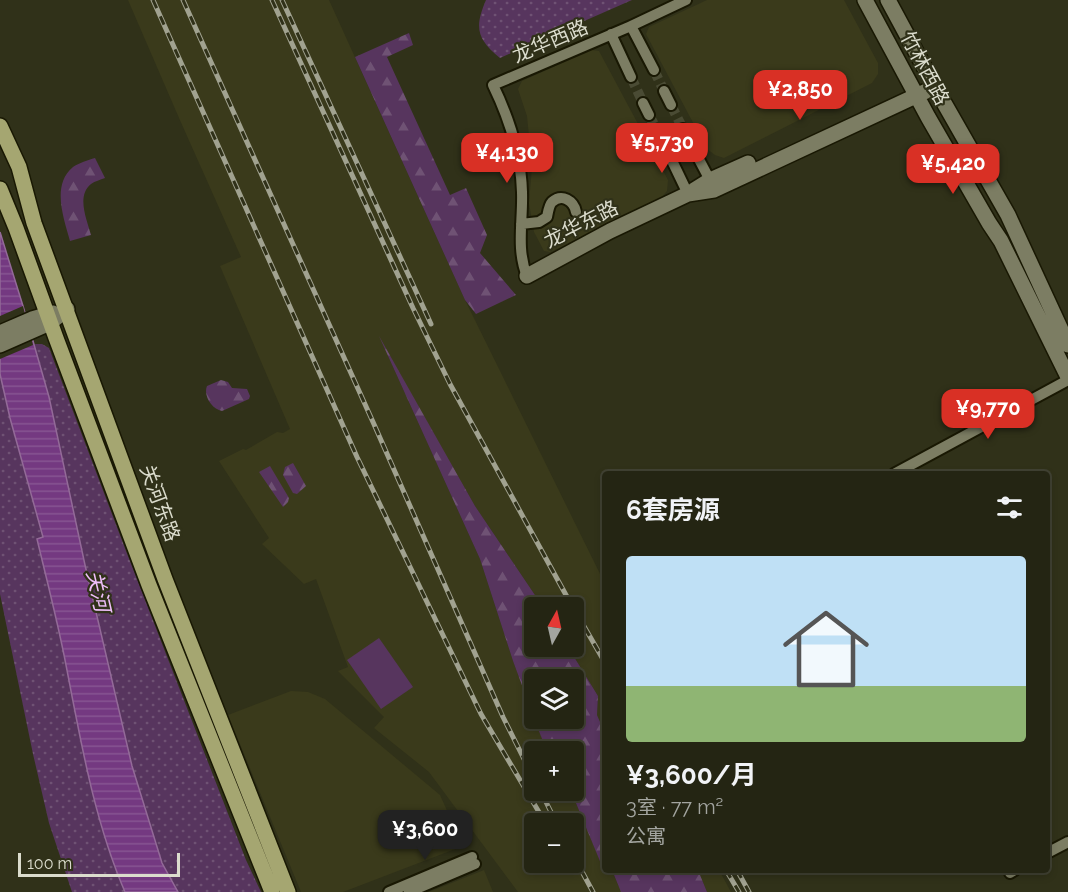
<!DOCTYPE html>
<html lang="zh">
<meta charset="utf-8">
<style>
:root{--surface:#242513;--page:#303121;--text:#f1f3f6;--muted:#a3a5a0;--line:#414233;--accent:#d93025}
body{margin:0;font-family:Raleway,"Noto Sans SC",sans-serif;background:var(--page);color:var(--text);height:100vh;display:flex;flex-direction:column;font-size:22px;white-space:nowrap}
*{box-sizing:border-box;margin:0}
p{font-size:20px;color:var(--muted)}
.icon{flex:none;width:33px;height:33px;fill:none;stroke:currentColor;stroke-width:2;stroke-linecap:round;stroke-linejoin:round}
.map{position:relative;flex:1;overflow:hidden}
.details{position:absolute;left:602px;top:471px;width:448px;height:402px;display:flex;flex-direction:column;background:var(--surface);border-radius:6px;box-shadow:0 3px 9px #0003,0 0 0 2px var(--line)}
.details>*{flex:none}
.needle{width:39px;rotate:8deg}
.buttons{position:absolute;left:524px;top:597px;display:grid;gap:12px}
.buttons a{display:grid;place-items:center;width:60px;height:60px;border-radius:6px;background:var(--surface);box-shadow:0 3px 9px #0003,0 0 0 2px var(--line);font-size:30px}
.scale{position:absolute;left:18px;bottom:15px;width:162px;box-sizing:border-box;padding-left:6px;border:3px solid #dbdccd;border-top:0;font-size:16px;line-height:21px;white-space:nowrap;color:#dbdccd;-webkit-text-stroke:4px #303119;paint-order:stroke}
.price{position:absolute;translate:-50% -51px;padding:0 14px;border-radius:12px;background:var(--accent);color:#fff;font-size:20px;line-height:39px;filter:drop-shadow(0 2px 3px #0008)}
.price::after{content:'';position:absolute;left:50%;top:36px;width:18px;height:14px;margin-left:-9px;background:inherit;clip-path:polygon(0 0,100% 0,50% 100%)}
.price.on{background:#222;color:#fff}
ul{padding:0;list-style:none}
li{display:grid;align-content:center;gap:12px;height:318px;padding:0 24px}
li span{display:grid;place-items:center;height:186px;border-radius:6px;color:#555}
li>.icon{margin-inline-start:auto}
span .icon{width:108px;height:108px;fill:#fffc;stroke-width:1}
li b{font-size:26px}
h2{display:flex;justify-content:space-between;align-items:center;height:72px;padding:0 24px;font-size:26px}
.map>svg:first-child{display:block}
.built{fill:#3a3a1b;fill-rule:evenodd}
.forest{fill:url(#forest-firs)}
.park{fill:url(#park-dots)}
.garden{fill:#57355e}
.water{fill:url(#water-rules);stroke:#936a98;stroke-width:1.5}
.pier{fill:#303119}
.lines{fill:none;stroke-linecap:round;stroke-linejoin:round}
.street-tunnel{stroke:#4a4b34;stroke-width:10;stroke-dasharray:10 5;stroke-linecap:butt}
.street-casing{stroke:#191803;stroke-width:14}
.secondary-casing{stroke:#191803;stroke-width:18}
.primary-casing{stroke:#191803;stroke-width:18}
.street{stroke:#7c7d63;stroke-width:10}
.secondary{stroke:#7c7d63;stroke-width:15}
.primary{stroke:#a5a671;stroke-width:15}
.rail-casing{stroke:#a1a290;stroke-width:5}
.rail{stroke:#303119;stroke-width:3;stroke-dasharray:9;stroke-linecap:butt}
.labels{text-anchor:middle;stroke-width:4.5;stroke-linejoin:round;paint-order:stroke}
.street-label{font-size:20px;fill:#dbdccd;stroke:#303119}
.water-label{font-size:21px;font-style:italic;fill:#efbffa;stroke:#303119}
</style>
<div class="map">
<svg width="1068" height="892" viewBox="0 0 1068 892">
<defs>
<pattern id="forest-firs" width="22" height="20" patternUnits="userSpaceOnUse" patternTransform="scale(1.5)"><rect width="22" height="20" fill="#57355e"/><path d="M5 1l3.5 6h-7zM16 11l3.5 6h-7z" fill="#6f5274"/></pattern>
<pattern id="park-dots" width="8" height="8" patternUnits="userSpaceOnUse" patternTransform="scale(1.5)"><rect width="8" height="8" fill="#57355e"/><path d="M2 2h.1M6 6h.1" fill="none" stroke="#6f5274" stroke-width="1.8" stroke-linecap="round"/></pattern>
<pattern id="water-rules" width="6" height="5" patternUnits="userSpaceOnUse" patternTransform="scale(1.5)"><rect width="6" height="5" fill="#743981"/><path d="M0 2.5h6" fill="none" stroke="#875592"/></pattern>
</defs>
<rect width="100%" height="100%" fill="#303119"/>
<path class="built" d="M128,0H329L465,300L604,582V731L597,715L598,696L568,647L573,646V608L543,607L475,506L384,347L480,559L513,661L547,751L534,752V790L571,791L604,870H612L621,892H518L429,772L374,728L384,717L338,671L348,667L316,579L304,584L262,544L269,538L219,461L243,449L246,450L277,432L283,433L290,429L220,266L241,257L179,118ZM534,824H573V862H534Z
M707,0H844L878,63V74L872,83L724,158L715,155L707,149L646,34L649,27Z
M591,50L599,51L668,180L667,191L660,199L550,252L544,251L534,232L529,203L532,167L527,116L518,89L522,81Z
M291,691L308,692L325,699L440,795L463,846L343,892H301L228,715Z
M484,870L493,892H429Z
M698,870H719L731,892H707Z"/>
<path class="forest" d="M409,33L413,45L387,57L450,195L466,188L487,235L480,253L516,295L476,314L465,300L355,57Z
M95,158L105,178C100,180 95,181 91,184C76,196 87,220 91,235L70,241C64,219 51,185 73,167C79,163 88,160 95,158Z
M379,336L475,506L543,607L534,608V646L568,647L598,696L597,715L604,731V870H606L604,871L571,791L573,790V752L547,751L534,719L573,718V680H534V718L513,661L480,559Z
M221,380L228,382L232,388L247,389L250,396L249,399L222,411C212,409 203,396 207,386Z
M293,463L306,486L297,494L293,493L283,475L285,467Z
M270,466L289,498L288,502L283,507L259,472Z
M612,870H698L707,892H621Z"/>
<path class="park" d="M486,0H632L500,58C477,39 474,28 486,0Z
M36,344H42L49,348L126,551L246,860L261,892H178L162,863L132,766L85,565L49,397L33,345Z
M0,374L10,418L43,538L37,539C47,581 58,623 66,665C81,742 94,820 125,892H72L49,823L33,754L0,594Z"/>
<path class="garden" d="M379,638L413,687L381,709L347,660Z"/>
<path class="water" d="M0,232L23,306L49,397L85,565L132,766L162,863L178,892H125C94,820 81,742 66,665C58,623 47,581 37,539L43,537L10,418L0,374Z"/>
<path class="pier" d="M23,306L33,345L0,359V316Z"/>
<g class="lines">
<path class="street-tunnel" d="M654,70L664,91
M631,77L643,103
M671,105L683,129
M649,115L663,142"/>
<g class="street-casing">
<path id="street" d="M631,26L654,70
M611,34L631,77
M664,91L671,105
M643,103L649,115
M683,129L712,184
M663,142L688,194
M518,158L543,148
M521,224L539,222L547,217C548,212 549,205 552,202C562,193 574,201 576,212
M527,276C516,249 523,221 522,192C521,156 509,118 493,85L631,26L686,0
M894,474L1068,380
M1047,853L1068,842
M1010,873L1015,870
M389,892L472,857
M409,892L475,864"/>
</g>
<g class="secondary-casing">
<path id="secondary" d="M865,0L928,117L989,223L1001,241L1068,377
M888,0L935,87L1008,215L1068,345
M694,190L710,180L748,163
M527,276L610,231L688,194L714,190L935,87
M0,333L32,319L53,313
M0,345L50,323L67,309"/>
</g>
<g class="primary-casing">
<path id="primary" d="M0,126L19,167L34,223L165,579L288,892
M0,189L16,228L56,338L149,585L272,892"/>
</g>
<use href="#street" class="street"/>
<use href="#secondary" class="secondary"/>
<use href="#primary" class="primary"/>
<g class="rail-casing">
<path id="rail" d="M153,0L357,457L481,714L546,824
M183,0L373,422L503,717L534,779
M272,0L413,308L450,384L566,595L604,661
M282,0L431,324
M540,790L557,824
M573,855L593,892
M726,870L739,892
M737,870L749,892"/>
</g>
<use href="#rail" class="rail"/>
</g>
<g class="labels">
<g class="street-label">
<text transform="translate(550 41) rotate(-23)" y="7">龙华西路</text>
<text transform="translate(925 68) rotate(62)" y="7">竹林西路</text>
<text transform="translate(581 224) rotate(-27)" y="7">龙华东路</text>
<text transform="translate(160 503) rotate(70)" y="7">关河东路</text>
</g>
<g class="water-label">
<text transform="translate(98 591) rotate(77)" y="7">关河</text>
</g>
</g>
</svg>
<div class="buttons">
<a><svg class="needle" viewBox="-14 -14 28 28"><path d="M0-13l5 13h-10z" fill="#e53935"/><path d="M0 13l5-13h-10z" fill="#a3a5a0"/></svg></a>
<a><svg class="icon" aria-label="layers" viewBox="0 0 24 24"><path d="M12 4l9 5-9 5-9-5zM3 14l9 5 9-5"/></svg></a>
<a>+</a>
<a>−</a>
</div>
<div class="scale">100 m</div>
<b class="price" style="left:800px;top:121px">¥2,850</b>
<b class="price" style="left:662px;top:174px">¥5,730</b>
<b class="price" style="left:507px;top:184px">¥4,130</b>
<b class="price" style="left:953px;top:195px">¥5,420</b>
<b class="price" style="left:988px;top:440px">¥9,770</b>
<b class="price on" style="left:425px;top:861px">¥3,600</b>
<section class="details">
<h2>6套房源<svg class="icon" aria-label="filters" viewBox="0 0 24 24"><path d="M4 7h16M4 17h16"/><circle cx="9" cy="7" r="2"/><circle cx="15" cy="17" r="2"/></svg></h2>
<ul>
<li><span style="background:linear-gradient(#bfe0f5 70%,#8fb573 0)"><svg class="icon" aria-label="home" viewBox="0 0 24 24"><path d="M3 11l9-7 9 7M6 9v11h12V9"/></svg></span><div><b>¥3,600/月</b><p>3室 · 77 m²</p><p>公寓</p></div></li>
</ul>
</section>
</div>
